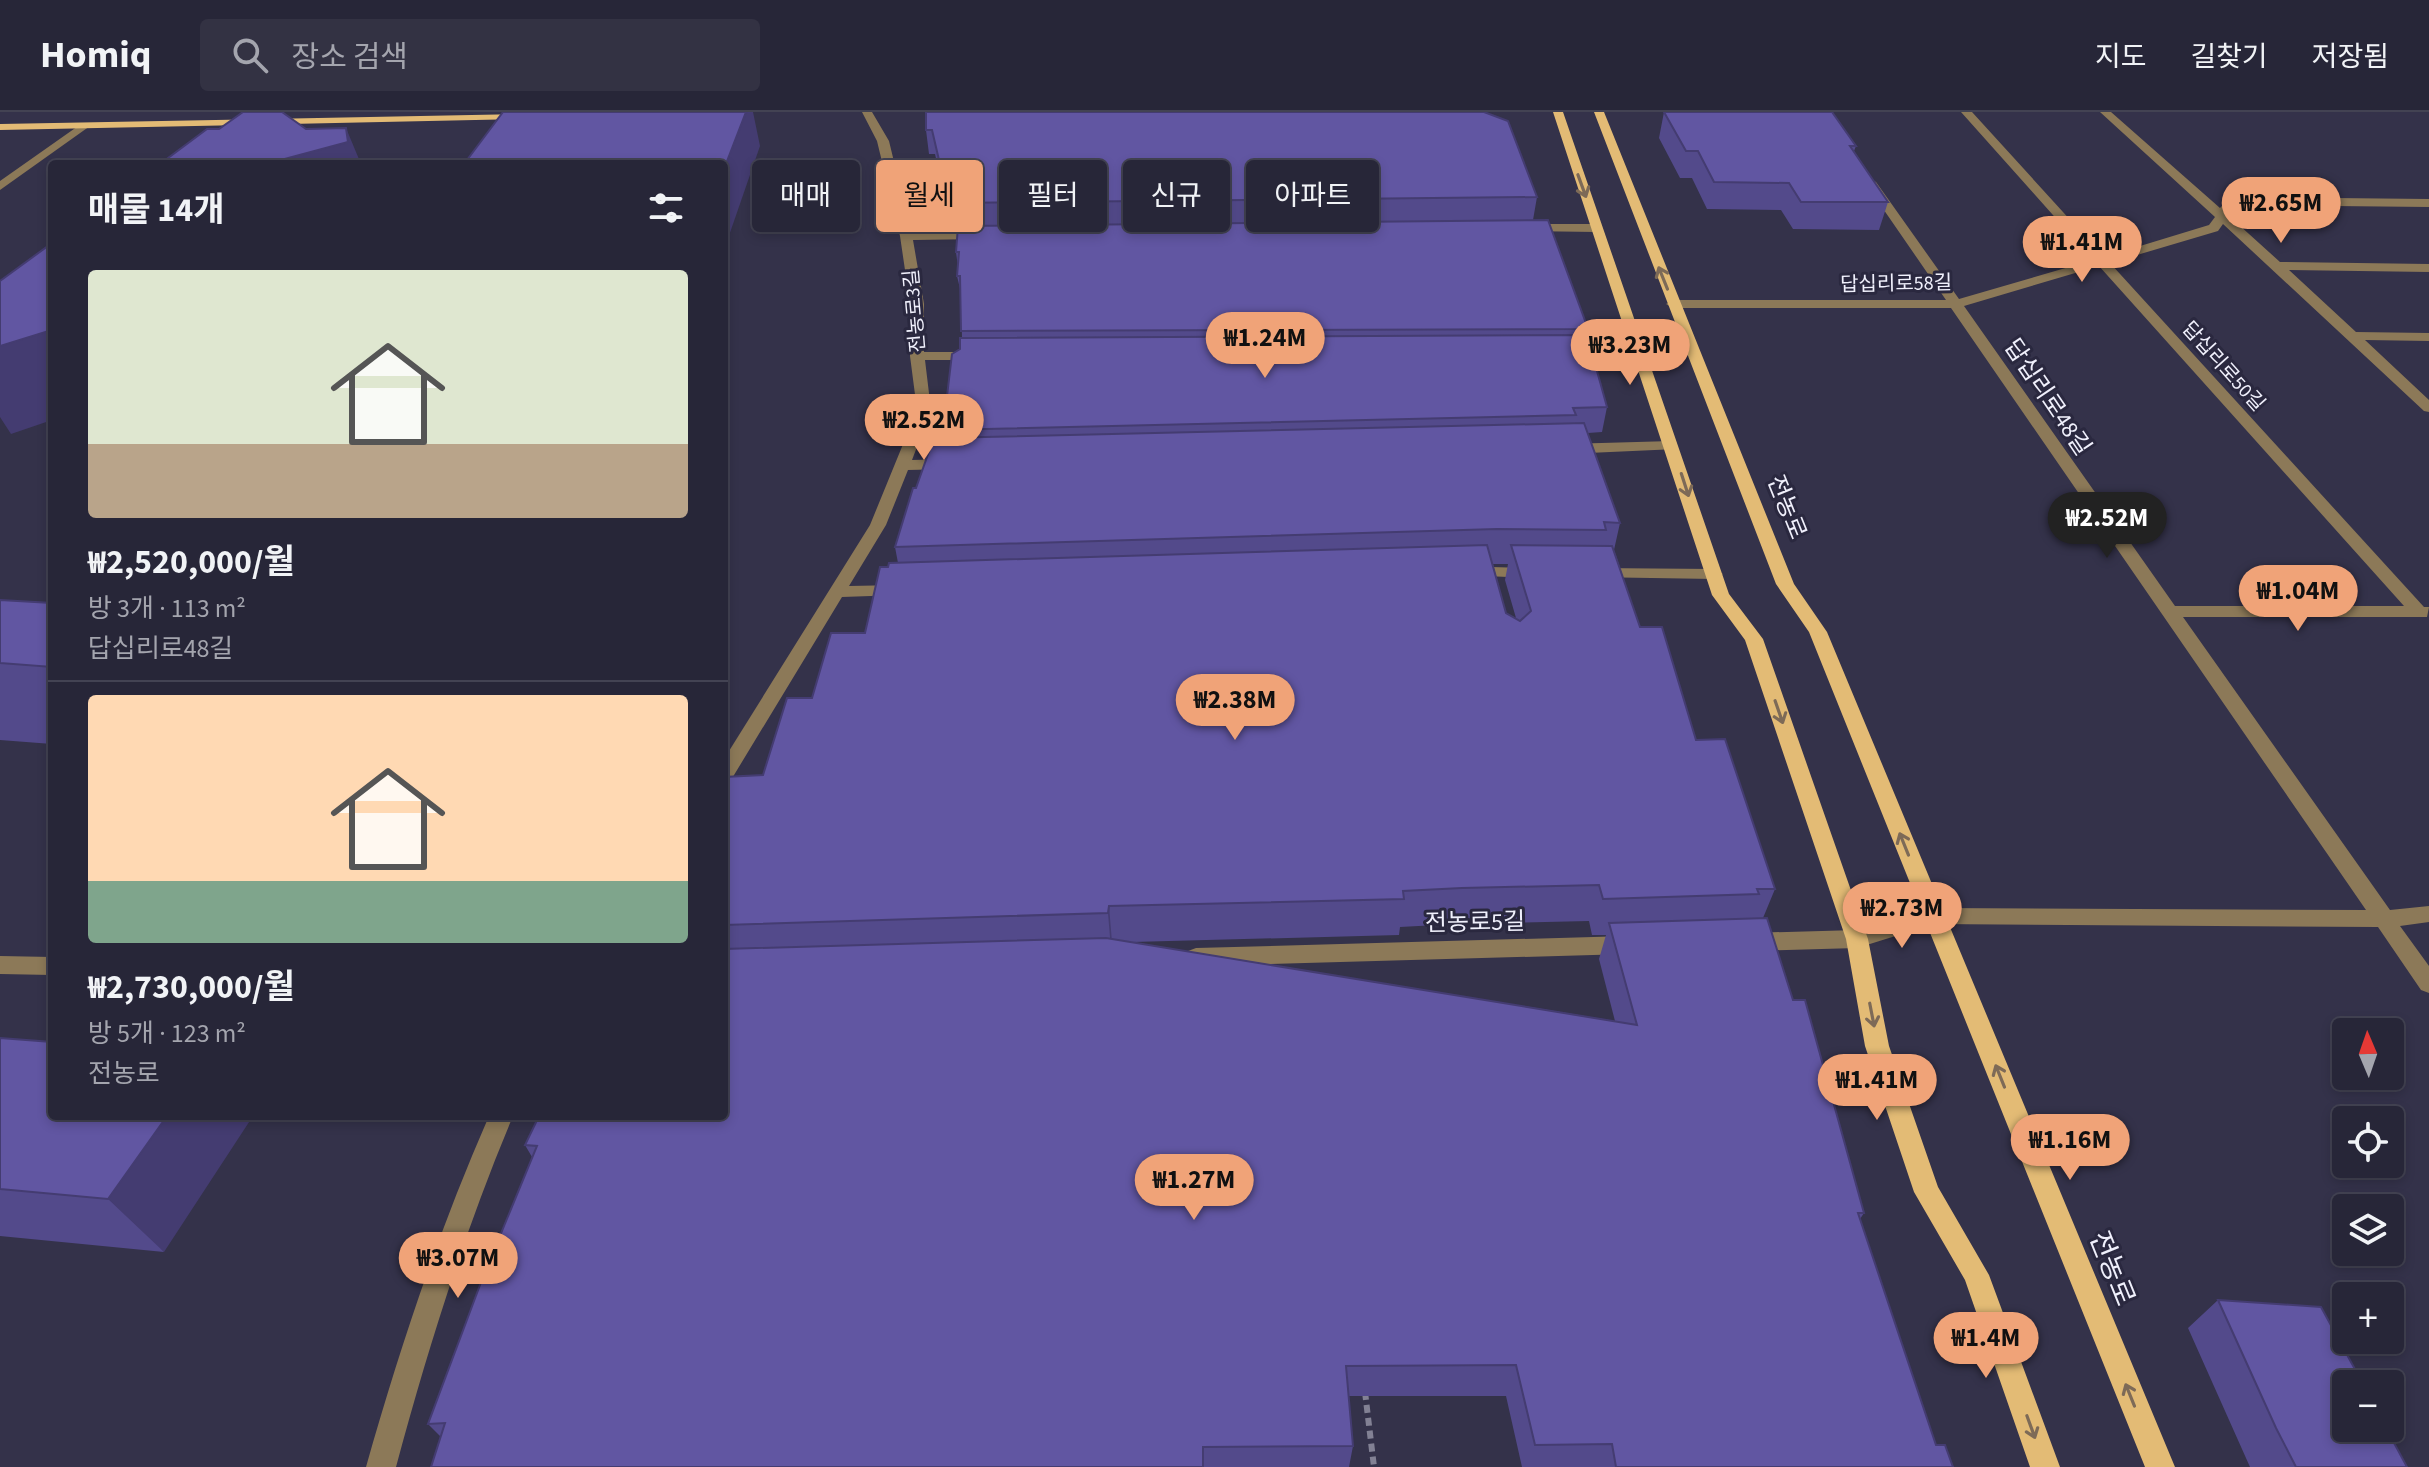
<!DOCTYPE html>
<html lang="ko">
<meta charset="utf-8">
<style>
:root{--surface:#272638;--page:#333243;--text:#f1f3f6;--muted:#a4a5ae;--line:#434353;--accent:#f0a378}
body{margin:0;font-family:"Source Sans 3","Noto Sans KR",sans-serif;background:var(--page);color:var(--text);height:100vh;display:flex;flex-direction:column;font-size:30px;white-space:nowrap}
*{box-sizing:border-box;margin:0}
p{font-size:26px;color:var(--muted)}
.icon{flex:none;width:44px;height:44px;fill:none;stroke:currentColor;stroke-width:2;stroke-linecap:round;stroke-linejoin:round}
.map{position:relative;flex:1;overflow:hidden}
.panel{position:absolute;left:48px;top:48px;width:680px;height:960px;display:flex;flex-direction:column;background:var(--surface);border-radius:8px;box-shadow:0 4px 12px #0003,0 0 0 2px var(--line)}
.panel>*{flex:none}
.guide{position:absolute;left:752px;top:48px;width:760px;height:72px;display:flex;gap:16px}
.needle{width:52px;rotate:358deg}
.buttons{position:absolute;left:2332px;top:906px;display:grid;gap:16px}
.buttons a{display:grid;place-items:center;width:72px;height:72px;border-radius:8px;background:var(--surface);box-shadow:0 4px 12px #0003,0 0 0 2px var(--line);font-size:40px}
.price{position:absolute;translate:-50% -68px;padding:0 18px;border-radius:28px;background:var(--accent);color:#111;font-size:26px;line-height:52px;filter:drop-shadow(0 2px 4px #0008)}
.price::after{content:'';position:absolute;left:50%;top:48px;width:24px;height:18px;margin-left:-12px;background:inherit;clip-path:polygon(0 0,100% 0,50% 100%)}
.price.selected{background:#222;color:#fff}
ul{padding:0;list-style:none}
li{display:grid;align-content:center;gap:16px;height:424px;padding:0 40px}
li+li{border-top:2px solid var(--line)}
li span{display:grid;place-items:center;height:248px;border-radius:8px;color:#555}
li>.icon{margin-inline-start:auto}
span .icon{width:144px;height:144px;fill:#fffc;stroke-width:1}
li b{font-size:34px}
h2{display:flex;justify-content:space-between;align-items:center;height:96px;padding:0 40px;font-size:34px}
.tag{padding:0 28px;border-radius:8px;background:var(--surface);box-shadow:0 4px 12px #0003,0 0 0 2px var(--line);font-size:28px;line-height:72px}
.tag.selected{background:var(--accent);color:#111}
header{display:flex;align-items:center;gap:48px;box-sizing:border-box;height:112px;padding:0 40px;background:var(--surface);border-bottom:2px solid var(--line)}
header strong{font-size:38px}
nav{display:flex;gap:44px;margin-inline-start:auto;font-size:28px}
.search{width:560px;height:72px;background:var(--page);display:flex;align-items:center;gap:20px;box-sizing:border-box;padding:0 28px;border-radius:8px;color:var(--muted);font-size:30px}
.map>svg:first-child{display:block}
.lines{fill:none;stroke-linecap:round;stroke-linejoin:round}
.path{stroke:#828194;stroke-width:6;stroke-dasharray:8 5;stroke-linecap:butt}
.minor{fill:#8c7958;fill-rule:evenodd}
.major{fill:#e3bb75;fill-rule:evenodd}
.wall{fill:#534a8b;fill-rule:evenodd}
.shaded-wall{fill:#443c71}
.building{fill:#6156a2;stroke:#443c71;stroke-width:2}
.oneway{stroke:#7d6a57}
.labels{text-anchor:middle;stroke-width:6;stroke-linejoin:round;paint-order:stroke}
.far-street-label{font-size:20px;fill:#f0f0fc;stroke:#2a283f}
.street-label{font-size:24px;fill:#f0f0fc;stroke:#2a283f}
.near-street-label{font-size:28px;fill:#f0f0fc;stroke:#2a283f}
</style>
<header>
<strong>Homiq</strong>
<div class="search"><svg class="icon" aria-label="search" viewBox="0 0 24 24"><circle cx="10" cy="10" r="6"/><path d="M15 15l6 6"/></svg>장소 검색</div>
<nav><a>지도</a><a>길찾기</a><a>저장됨</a></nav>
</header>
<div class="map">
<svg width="2429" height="1355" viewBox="0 0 2429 1355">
<rect width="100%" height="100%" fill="#34324a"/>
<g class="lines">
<path class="path" d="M1365,1280L1374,1355"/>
<path class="minor" d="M862,0H872L889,29L911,120L982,119L988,123L982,127L913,128L924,192V240H977L984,244L977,248H925L931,298L912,348L950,347L958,352L950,357L908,358L886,413L849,474L900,473L909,478L900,483L842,485L731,668L724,670V647L870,413L917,298L910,244V192L900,124L877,29Z
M1961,0H1972L2104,145L2209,113L2215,105L2100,0H2111L2220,96L2230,85L2429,87V95L2234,93L2228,103L2280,150L2429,152V160L2289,158L2356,220L2429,221V229L2365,228L2429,288V300L2424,299L2223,112L2218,119L2110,151L2424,495H2429L2427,505H2183L2390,798L2429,794V810L2400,814L2429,854V881L2421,878L2378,815L1934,812L1857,836L1748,839L1740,836L1737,830L1740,824L1748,821L1857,818L1934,796L2366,798L1951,196H1673L1666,192L1673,188H1946L1866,72L1872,68L1876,70L1959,187L2093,148ZM2099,154L2404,494H2175L1964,194Z
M81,12L90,14L0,78V69Z
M1526,112H1596L1602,116L1596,120L1522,119V113Z
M1565,237H1638L1645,241L1638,245L1560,244L1558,241Z
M1672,329L1677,331V337L1566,342L1558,337L1566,332Z
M1491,455L1531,456L1540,461L1531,466L1485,464L1482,460Z
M1595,456L1714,457L1723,462L1714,467L1589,465L1586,461L1589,457Z
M1628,824L1636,827L1639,833L1636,839L1628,842L1196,854L1188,851L1185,845L1188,839L1196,836Z
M0,844L52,845V863L0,862Z
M489,1004H513C465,1118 428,1236 396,1355H366C400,1235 439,1118 489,1004Z"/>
<path class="major" d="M1553,0H1563L1729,482L1763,527L1868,827L1889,934L1938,1075L1989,1163L2060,1355H2030L1965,1168L1914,1080L1865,934L1846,827L1745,528L1712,483Z
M1594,0H1604L1794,472L1827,520L2175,1355H2145L1809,520L1776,472Z
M529,2V6L525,7L0,18V12Z"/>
</g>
<path class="wall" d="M926,0L1537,85L1533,108L1587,214L1585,223L1607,295L1602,320L1588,321L1620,411L1614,438L1640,515L1696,628L1775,777L1763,806L1864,1101L1860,1107L1936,1333L1953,1355H1522L1506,1284H1348L1353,1334L1349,1355H431L441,1325L428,1312L532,1045L525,1033L724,1004V665L763,663L812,586L865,521L888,455L898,451L895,435L916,376L944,326L943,318L962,226L961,181L957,164L958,155L956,140L958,116L952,117L935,42H929L926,18ZM1493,452H1508L1505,468L1516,506L1506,501ZM1589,809L1592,823H1606L1599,847L1615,909L1132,830L1399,823L1400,815L1456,812Z
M1664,0L1856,34L1854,39L1888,90L1879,118L1793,117L1781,98L1707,97L1692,66H1680L1659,26Z
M0,488L52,491V632L0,628Z
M0,926L164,1140L0,1124Z
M2218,1188L2407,1355H2250L2188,1216Z"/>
<path class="shaded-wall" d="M746,0H753L760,34L724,138V57Z
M346,16L361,52H266Z
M52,218V308L11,322L0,305V234Z
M1109,794L1112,830L1111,837L1108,801Z
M167,1004H253L164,1140L108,1087Z"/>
<path class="building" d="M243,0H282L306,17L346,16L348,30L266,52H160L207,17H219Z
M503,0H746L724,57V52H464Z
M926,0H1484L1508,9L1537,85L949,91L932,18H926Z
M1664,0H1832L1856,34H1850L1888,90H1801L1789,71L1714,70L1698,39H1686Z
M1548,108L1587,214H1580V217L961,219L960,164H957L959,140H956L958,114Z
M52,131V218L0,234V169Z
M1587,223L1607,295L1573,296L1576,303L943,318L952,242L960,237V226Z
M1584,311L1620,411L1604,410L1606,418L1497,417L895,435L913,376H916L932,331L940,326Z
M1487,433L1506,501L1520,509L1531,499L1511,433L1612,434L1640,515H1662L1696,628L1725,627L1775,777H1757L1759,782L1603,787L1599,773L1462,776L1403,779L1404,787L1109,794L1108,801L724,813V665L763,663L787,586H812L831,521H865L880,455H888L889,451Z
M0,488L52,491V555L0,551Z
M1767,806L1793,888H1805L1864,1101H1858L1936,1333H1945L1953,1355H1616L1612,1332L1535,1333L1516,1253L1346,1254L1353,1334L1203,1335V1355H431L445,1311L428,1312L483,1165L537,1034L525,1033L539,1004H724V837L1106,826L1637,913L1609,811Z
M0,926L52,930V1004H167L108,1087L0,1077Z
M2218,1188L2321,1195L2363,1272H2346V1316H2386L2407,1355H2296L2276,1316Z"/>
<defs><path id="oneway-shaft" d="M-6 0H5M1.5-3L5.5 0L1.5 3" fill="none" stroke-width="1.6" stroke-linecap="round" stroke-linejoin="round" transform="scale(2)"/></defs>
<g class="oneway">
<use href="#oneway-shaft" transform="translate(1582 74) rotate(70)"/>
<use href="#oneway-shaft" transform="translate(1663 166) rotate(-112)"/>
<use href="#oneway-shaft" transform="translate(1685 373) rotate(72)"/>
<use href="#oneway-shaft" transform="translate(1779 600) rotate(71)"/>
<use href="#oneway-shaft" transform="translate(1904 732) rotate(-112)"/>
<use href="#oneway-shaft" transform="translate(1872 903) rotate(79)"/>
<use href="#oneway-shaft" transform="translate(2000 964) rotate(-112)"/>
<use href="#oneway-shaft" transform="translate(2130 1283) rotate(-112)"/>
<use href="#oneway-shaft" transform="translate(2031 1315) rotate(70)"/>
</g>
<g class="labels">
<g class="far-street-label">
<text transform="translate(1896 171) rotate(-1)" y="7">답십리로58길</text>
<text transform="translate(914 199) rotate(-95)" y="7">전농로3길</text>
<text transform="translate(2224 254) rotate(48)" y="7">답십리로50길</text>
</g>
<g class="street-label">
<text transform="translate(2048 285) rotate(56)" y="8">답십리로48길</text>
<text transform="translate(1787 395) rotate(68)" y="8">전농로</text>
<text transform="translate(1475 810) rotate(-1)" y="8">전농로5길</text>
</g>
<g class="near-street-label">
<text transform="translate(2113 1156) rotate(68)" y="10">전농로</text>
</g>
</g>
</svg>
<div class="buttons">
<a><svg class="needle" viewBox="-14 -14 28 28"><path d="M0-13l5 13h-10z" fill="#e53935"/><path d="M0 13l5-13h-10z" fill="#a4a5ae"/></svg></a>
<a><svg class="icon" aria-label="locate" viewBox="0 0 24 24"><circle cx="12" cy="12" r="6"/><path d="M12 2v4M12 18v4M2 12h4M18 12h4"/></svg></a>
<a><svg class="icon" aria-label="layers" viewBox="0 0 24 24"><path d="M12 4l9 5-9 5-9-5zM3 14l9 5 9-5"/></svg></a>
<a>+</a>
<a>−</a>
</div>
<b class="price" style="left:2281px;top:133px">₩2.65M</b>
<b class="price" style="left:2082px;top:172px">₩1.41M</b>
<b class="price" style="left:1265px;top:268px">₩1.24M</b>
<b class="price" style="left:1630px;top:275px">₩3.23M</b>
<b class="price" style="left:924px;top:350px">₩2.52M</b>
<b class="price selected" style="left:2107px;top:448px">₩2.52M</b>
<b class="price" style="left:2298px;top:521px">₩1.04M</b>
<b class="price" style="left:1235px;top:630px">₩2.38M</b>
<b class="price" style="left:1902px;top:838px">₩2.73M</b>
<b class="price" style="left:1877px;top:1010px">₩1.41M</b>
<b class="price" style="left:2070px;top:1070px">₩1.16M</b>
<b class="price" style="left:1194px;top:1110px">₩1.27M</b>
<b class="price" style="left:458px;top:1188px">₩3.07M</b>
<b class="price" style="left:1986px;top:1268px">₩1.4M</b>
<div class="guide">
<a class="tag">매매</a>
<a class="tag selected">월세</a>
<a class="tag">필터</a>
<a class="tag">신규</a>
<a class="tag">아파트</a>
</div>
<section class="panel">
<h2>매물 14개<svg class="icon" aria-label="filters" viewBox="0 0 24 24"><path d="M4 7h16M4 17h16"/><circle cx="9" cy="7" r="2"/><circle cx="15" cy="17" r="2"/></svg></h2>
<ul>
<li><span style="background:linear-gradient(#dfe7d0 70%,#b9a48a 0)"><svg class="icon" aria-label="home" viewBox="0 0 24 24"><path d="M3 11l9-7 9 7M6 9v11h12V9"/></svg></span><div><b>₩2,520,000/월</b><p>방 3개 · 113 m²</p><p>답십리로48길</p></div></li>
<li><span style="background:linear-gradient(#ffd9b3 75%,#7fa58c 0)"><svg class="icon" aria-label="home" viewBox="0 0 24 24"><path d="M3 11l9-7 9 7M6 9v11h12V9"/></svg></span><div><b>₩2,730,000/월</b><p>방 5개 · 123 m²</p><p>전농로</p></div></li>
</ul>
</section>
</div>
